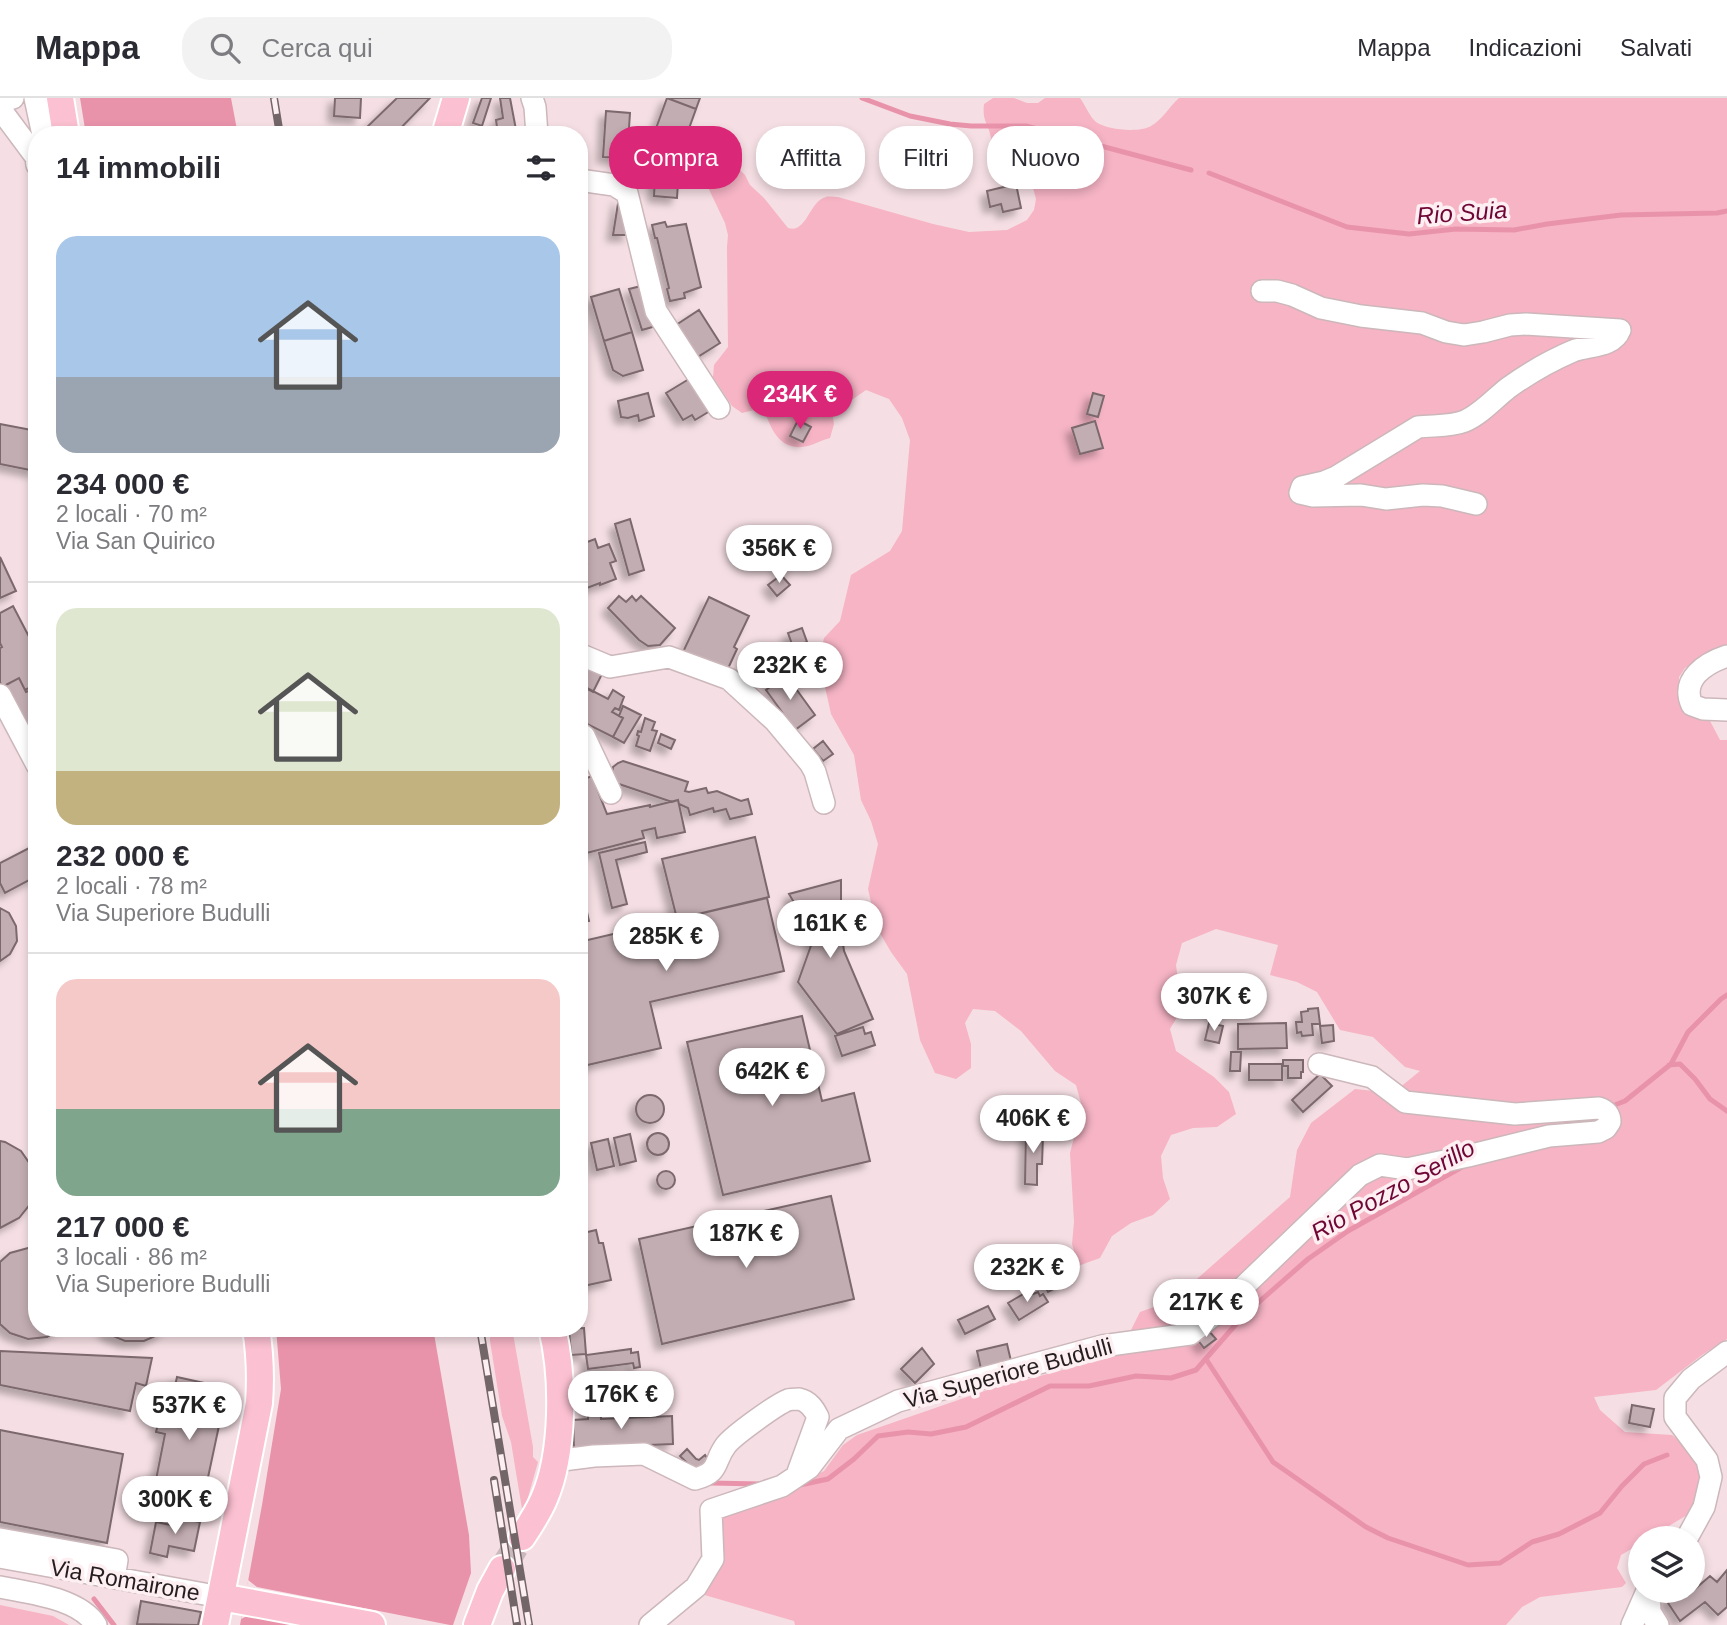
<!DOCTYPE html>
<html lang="it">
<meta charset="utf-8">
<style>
:root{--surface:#fff;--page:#f2f2f3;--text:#2b2b33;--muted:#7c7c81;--line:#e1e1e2;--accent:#db2777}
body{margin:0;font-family:Arial,sans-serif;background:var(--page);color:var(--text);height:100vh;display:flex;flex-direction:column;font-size:26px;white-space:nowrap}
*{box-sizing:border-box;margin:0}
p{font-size:23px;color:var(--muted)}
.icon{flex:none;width:38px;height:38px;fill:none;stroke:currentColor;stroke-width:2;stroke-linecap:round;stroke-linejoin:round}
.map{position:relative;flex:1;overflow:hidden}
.panel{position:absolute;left:28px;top:28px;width:560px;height:1211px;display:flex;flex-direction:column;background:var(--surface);border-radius:28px;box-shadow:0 4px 10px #0003}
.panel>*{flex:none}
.guide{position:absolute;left:609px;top:28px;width:665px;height:63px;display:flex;gap:14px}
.controls{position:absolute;left:1628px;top:1428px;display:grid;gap:14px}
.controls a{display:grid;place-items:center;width:77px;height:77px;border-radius:50%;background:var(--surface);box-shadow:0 4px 10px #0003;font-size:35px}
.price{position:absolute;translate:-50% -60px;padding:0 16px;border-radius:24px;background:#fff;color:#222;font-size:23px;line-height:46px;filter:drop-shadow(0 2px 4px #0008)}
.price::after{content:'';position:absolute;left:50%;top:42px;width:21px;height:16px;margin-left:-10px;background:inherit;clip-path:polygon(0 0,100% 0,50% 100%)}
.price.selected{background:var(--accent);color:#fff}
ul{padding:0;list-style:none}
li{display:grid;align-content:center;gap:14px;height:371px;padding:0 28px}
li+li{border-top:2px solid var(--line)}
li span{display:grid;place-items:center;height:217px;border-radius:21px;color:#555}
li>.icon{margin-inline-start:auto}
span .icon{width:126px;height:126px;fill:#fffc;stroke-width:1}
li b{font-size:30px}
h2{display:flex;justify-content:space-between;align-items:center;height:84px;padding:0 28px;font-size:30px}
.pill{padding:0 24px;border-radius:28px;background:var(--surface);box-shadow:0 4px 10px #0003;font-size:24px;line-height:63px}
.pill.selected{background:var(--accent);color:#fff}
header{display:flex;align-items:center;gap:42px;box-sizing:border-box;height:98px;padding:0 35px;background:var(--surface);border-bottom:2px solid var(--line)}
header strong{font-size:33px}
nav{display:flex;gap:38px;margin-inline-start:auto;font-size:24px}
.search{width:490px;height:63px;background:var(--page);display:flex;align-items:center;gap:18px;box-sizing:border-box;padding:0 24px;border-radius:28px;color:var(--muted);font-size:26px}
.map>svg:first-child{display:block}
.green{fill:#f6b4c5}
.water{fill:#e993ab}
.pier{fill:#f5dfe4}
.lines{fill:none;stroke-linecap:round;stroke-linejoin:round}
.stream{stroke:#e993ab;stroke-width:5}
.building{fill:#c2adb2;stroke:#7c696d;stroke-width:2;filter:url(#shadow)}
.major-tunnel{stroke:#cbb8bd;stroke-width:26;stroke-dasharray:26 13;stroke-linecap:butt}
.minor-casing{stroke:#ccb7bb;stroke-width:24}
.major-casing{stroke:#fff;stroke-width:30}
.minor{stroke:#fff;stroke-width:21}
.major{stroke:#fbc0d1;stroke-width:26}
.rail-casing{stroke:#736669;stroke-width:8}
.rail{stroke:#fdeff2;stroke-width:5;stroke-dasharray:16;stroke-linecap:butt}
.labels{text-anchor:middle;stroke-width:7;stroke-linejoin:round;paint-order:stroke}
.street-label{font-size:23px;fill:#251d1f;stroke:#fdeff2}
.water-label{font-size:24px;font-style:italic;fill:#6f0636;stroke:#fdeff2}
</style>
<header>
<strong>Mappa</strong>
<div class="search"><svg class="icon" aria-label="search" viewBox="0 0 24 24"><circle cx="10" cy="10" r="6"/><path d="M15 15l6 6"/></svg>Cerca qui</div>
<nav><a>Mappa</a><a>Indicazioni</a><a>Salvati</a></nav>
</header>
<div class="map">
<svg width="1727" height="1527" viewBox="0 0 1727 1527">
<defs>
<filter id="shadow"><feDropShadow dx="-6" dy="6" stdDeviation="3.5" flood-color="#0004"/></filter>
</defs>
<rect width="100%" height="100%" fill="#f5dfe4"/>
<path class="green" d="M993,0H1014L1027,5H1038L1045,0H1080C1085,7 1090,19 1096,24C1107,32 1139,35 1151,28C1162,22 1169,9 1179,0H1727V549L1685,570L1679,579V591L1709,621L1720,642H1727V1241L1702,1257L1656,1292L1594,1299L1600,1312L1625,1334L1672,1337L1686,1348L1696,1362L1703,1378L1692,1414L1649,1440H1640V1446L1621,1457L1617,1470L1626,1485L1622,1489L1540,1499L1522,1509L1506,1527H795L794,1523L701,1496L725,1412L778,1396L824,1373L843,1347L857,1337L990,1291L1112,1259L1120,1254L1140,1214L1173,1202L1290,1099L1297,1052L1311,1025L1355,991L1393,995L1420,973L1405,969L1373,939L1340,932L1317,894L1297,884L1270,877L1278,847L1216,831L1182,845L1176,867L1182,911L1170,931L1176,953L1214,979L1229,994L1236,1016L1217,1029L1193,1030L1171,1037L1161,1058L1163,1080L1170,1101L1153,1117L1131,1125L1112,1138L1100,1160L1078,1168L1072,1146L1074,1124L1070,1055L1082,1009L1076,987L1055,973L1021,933L995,913L973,911L965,925L971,946V970L956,981L935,975L920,942L907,876L891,854L877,830L868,791L878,746L871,723L861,702L854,657L831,616L819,562L824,540L840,523L851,477L890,453L902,433L910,342L902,320L889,301L866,292L846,306L832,313L834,326L830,340C822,342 815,346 808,348C778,355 770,328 762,306L754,312L742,315L732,308L713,279L714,267L728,249L727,149L728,137L725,125L704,81L707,70L716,63L728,64L737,69L745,77L750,87L764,100L788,130C807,136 809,103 826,99C827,98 836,99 838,99L933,126L969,134L1007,132L1027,122L1034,112L1036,101L1033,90L1020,71L1009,70L998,73C987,57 994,55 991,40C988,24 982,24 984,6Z
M490,1230H512L533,1349V1359L538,1364L523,1417L511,1344L502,1318L490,1243Z
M0,1507L53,1518L69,1527H0Z"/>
<path class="water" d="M80,0H231L238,37H86Z
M276,1230H433L469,1437L471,1475L453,1527H240L262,1407L281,1291Z"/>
<path class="pier" d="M248,1482L257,1489L450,1527H307L251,1516L241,1521Z"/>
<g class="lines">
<path class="stream" d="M862,0L910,18L950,26L971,28H1026L1191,72
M1209,75L1347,129L1409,136L1456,131L1514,132L1547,126L1621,117L1717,115L1727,113
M1669,967L1680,966L1695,981L1710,1001L1727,1013
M1607,1010L1625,1003L1671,966L1688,934L1721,901L1727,897
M1562,1028L1582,1021
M1206,1261L1273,1364L1366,1429L1388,1440L1468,1467L1500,1465L1532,1444L1559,1436L1600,1415L1622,1388L1644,1366L1667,1357
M711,1385L760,1386
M800,1387L828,1381L854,1361L878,1338L908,1334L931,1336L966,1329L1050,1288H1089L1136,1278L1171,1280L1196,1272L1244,1217L1308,1161L1348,1133L1462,1069
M94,1501L114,1527"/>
</g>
<path class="building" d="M335,0H361L360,20L334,18Z
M397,0H430L394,37H373L367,29Z
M482,0H491L482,28L473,25Z
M500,0H510L517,37H498L496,22L503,20Z
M667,0H700L696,11Z
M667,0L696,11L683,47L654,36Z
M606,13L630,15L629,30H633L631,60L603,59Z
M652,68L679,70L677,100L654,98L655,77H652Z
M1016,86L1021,110L1003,114L1001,106L990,109L987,93Z
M619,99L629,137H613Z
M665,124L667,129L686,126L701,189L684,195L685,200L670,203L667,191L669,190L657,140H655L652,127Z
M641,188L656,228L642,232L629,191Z
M619,191L632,234L604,243L591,199Z
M699,212L720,245L696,260L676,227Z
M632,234L643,272L623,278L613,272L604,243Z
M689,281L710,313L695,322L692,317L683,322L666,295Z
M648,295L654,318L639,323L638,317L628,320L621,319L618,303Z
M1093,295L1104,298L1098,319L1087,316Z
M798,322L811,329L803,344L790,338Z
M1095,323L1103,350L1080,356L1072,330Z
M0,326L37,333V363L35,373L0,366Z
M630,421L644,472L629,477L615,426Z
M595,441L598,450L609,446L616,463L610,465L616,481L600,487V485L579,493V468L587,465L579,447Z
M0,459L16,493L0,500Z
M781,477L790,487L777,498L768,487Z
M619,498L626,504L632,498L636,503L641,498L675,530L660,547L648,548L639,542L608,510Z
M709,499L749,518L734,549L737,551L726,575L683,554Z
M13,508L37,554V586L25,592L19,580L2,589L0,584V550L2,549L0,545V515Z
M802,530L807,544L793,549L788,535Z
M764,550L773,560L744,588L734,579Z
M579,559L604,572L593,594L580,587L585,577L579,573Z
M786,577L815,617L795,632L766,592Z
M19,580L26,594L34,591L37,594V643L29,646L2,589Z
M585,589L608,601L613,592L624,599L619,612L615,610L612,614L623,620L613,639L579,622V597Z
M623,608L641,617L624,645L613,639L623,620L619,618Z
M645,620L655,624L652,632L657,633L650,653L636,648L639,638L637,637L638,633L641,634Z
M661,636L675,642L671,651L658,645Z
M823,643L833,656L823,663L813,651Z
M623,663L688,684L685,693L689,694L706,690L708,695L717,693L741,703L748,701L752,716L730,721L726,711L714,714L713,710L690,717L688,710L679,706L678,702L672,704L619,686L614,683L612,676L613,669L618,665Z
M592,678L607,716L650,707V709L678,702L685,734L657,740L655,730L642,733L644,740L579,757V683Z
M755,739L769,799L677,821L662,761Z
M645,744L647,754L616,762L627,806L612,810L599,755Z
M37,746V778L5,795L0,785V765Z
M579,779L589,823L579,825Z
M841,782V832L844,853L873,921L837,936L798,884L814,839L789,796Z
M767,800L784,873L650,904L661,950L579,969V844Z
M0,810L9,815L16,828L17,843L10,856L0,863Z
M1233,894L1251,898L1250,906L1231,902Z
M1205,898L1227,904L1224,915L1203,910Z
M1318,910L1320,926H1312L1313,937L1302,938L1301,934L1297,935L1296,924H1302L1301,914L1308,913V911Z
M802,918L822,1003L854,995L870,1063L723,1097L687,944Z
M1209,925L1223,928L1219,945L1205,942Z
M1286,925L1287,950L1238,951V926Z
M1333,927L1334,943L1322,945L1320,928Z
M863,929L865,936L871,934L875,947L842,958L835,938Z
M1231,954H1241L1240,973H1230Z
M1283,962H1303V974H1301V980H1288V968H1283Z
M1249,966H1282V982H1249Z
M1320,976L1332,988L1303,1014L1292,1002Z
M636 1011a14 14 0 1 1 28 0a14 14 0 1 1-28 0Z
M1026,1028H1036V1036L1043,1037L1042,1066H1037V1087L1025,1086Z
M647 1046a11 11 0 1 1 22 0a11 11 0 1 1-22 0Z
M630,1036L636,1063L620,1067L614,1040Z
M608,1041L614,1068L597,1072L591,1045Z
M0,1043L5,1044L21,1053L32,1069L35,1087L31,1105L19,1120L0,1130Z
M657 1082a9 9 0 1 1 18 0a9 9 0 1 1-18 0Z
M831,1098L854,1201L662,1246L639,1141Z
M596,1132L599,1145H603L611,1182L579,1189V1136Z
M28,1150H37V1230H62L47,1239L28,1241L10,1235L0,1226V1164L10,1155Z
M1056,1178L1061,1187L1048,1194L1043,1185Z
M1030,1192L1033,1196L1038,1194L1040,1198L1043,1196L1048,1204L1019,1222L1008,1205Z
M988,1208L995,1221L965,1236L958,1222Z
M103,1230H166L160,1236L144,1243H125L108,1236Z
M584,1230L586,1256L571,1257L569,1231Z
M1208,1232L1216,1241L1204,1250L1197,1241Z
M1007,1246L1011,1263L981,1271L977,1253Z
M922,1250L934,1266L915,1285L901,1271Z
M631,1251V1255L638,1254L640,1269L634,1270L633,1265L588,1271L586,1257Z
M0,1253L152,1260L146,1288L136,1285L130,1313L0,1287Z
M177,1279L227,1290L203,1403L187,1400L185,1408L152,1402L165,1336L156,1334L158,1326L166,1328Z
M600,1307L601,1321L672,1318L673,1346L574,1350L573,1322L588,1321V1308Z
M1632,1307L1654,1311L1650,1329L1629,1325Z
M0,1332L123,1356L107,1445L0,1424Z
M687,1351L696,1361L699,1362L705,1357L710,1364L697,1371L690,1368L680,1358Z
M172,1419L200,1424L194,1453L169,1448L167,1459L150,1455L156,1424L171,1427Z
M1727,1472V1509L1718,1517L1705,1504L1680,1523L1666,1502L1679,1493H1685L1688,1497L1710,1478L1717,1484Z
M141,1503L201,1514L198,1527L137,1526Z"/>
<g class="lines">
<path class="major-tunnel" d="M502,1471L522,1439"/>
<g class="minor-casing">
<path id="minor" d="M35,0L43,37
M532,0L535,9L537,37
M0,2L13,0
M0,15L4,16L36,59L37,67
M579,82L614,87L627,95L656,213L719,310
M1262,193H1277L1292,197L1321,210L1361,218L1422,225L1446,234L1464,237L1483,234L1510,227L1526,226L1620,232C1613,250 1588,247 1573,253C1552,262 1526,277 1508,290C1494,301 1481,316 1465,323C1450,329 1433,327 1418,329L1336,379L1324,384L1302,389L1300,395L1313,398L1361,397L1386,401L1423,397L1442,398L1476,406
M579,556L610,569L669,559L729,581L775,623L810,665L815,674L824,705
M1727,558C1706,565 1680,581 1692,607L1703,611L1727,612
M0,597L37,667
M579,635L584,638L611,695
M555,1363L594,1358L644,1356L695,1381C721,1374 713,1364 726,1347C734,1337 777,1306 788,1302C791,1301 796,1301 799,1301C809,1303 814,1311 818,1319L798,1374
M1687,1440L1704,1409L1711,1379L1707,1362L1675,1319V1300L1691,1281L1727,1254
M0,1441L117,1462L114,1480
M0,1459L221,1499
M0,1489C29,1495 79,1500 96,1527
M1649,1493L1650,1514L1658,1527
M650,1527L696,1489L713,1461L711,1412L782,1388L809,1370L839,1331L898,1303L1102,1248L1190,1236L1214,1217L1360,1077L1380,1067L1407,1071L1468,1058L1549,1038L1598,1034L1606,1030L1610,1024C1610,1017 1606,1012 1599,1010L1515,1016L1405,1004L1372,979L1319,966
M1632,1527L1647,1493"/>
</g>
<g class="major-casing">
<path id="major" d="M60,0L66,37
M445,37L456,0
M522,1439C530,1427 538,1415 544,1401C564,1355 564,1279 552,1230
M221,1499L372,1527
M215,1527L259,1305C261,1279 260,1256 256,1230
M477,1527L490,1493L502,1471"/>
</g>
<use href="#minor" class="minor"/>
<use href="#major" class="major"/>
<g class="rail-casing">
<path id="rail" d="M274,0L280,37
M480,1230L529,1527
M494,1382L517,1527"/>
</g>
<use href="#rail" class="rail"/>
</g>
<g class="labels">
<g class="street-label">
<text transform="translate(1008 1275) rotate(-15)" y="8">Via Superiore Budulli</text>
<text transform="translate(125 1482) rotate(10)" y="8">Via Romairone</text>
</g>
<g class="water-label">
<text transform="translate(1462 115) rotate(-4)" y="8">Rio Suia</text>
<text transform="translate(1393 1092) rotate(-29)" y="8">Rio Pozzo Serillo</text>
</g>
</g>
</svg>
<div class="controls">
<a><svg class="icon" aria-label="layers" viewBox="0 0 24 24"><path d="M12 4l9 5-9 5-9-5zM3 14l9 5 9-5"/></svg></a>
</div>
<b class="price selected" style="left:800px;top:333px">234K €</b>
<b class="price" style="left:779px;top:487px">356K €</b>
<b class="price" style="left:790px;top:604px">232K €</b>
<b class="price" style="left:830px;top:862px">161K €</b>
<b class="price" style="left:666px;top:875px">285K €</b>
<b class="price" style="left:1214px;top:935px">307K €</b>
<b class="price" style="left:772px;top:1010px">642K €</b>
<b class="price" style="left:1033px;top:1057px">406K €</b>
<b class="price" style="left:746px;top:1172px">187K €</b>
<b class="price" style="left:1027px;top:1206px">232K €</b>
<b class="price" style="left:1206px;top:1241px">217K €</b>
<b class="price" style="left:621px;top:1333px">176K €</b>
<b class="price" style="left:189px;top:1344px">537K €</b>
<b class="price" style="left:175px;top:1438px">300K €</b>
<div class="guide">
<a class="pill selected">Compra</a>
<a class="pill">Affitta</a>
<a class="pill">Filtri</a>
<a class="pill">Nuovo</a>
</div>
<section class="panel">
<h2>14 immobili<svg class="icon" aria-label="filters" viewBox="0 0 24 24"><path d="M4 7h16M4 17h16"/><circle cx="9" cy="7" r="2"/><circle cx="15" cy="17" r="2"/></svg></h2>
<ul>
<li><span style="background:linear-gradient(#a9c7e8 65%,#9aa5b1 0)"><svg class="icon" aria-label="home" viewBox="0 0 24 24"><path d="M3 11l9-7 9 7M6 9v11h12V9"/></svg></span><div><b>234 000 €</b><p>2 locali · 70 m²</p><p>Via San Quirico</p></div></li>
<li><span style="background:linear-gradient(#dfe7d0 75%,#c2b280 0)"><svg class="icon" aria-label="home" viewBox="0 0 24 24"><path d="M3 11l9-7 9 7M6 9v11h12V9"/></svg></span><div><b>232 000 €</b><p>2 locali · 78 m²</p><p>Via Superiore Budulli</p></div></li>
<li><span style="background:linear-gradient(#f6c9c9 60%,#7fa58c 0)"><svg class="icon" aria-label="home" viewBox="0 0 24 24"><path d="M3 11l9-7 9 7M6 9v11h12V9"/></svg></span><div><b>217 000 €</b><p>3 locali · 86 m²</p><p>Via Superiore Budulli</p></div></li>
</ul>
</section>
</div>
